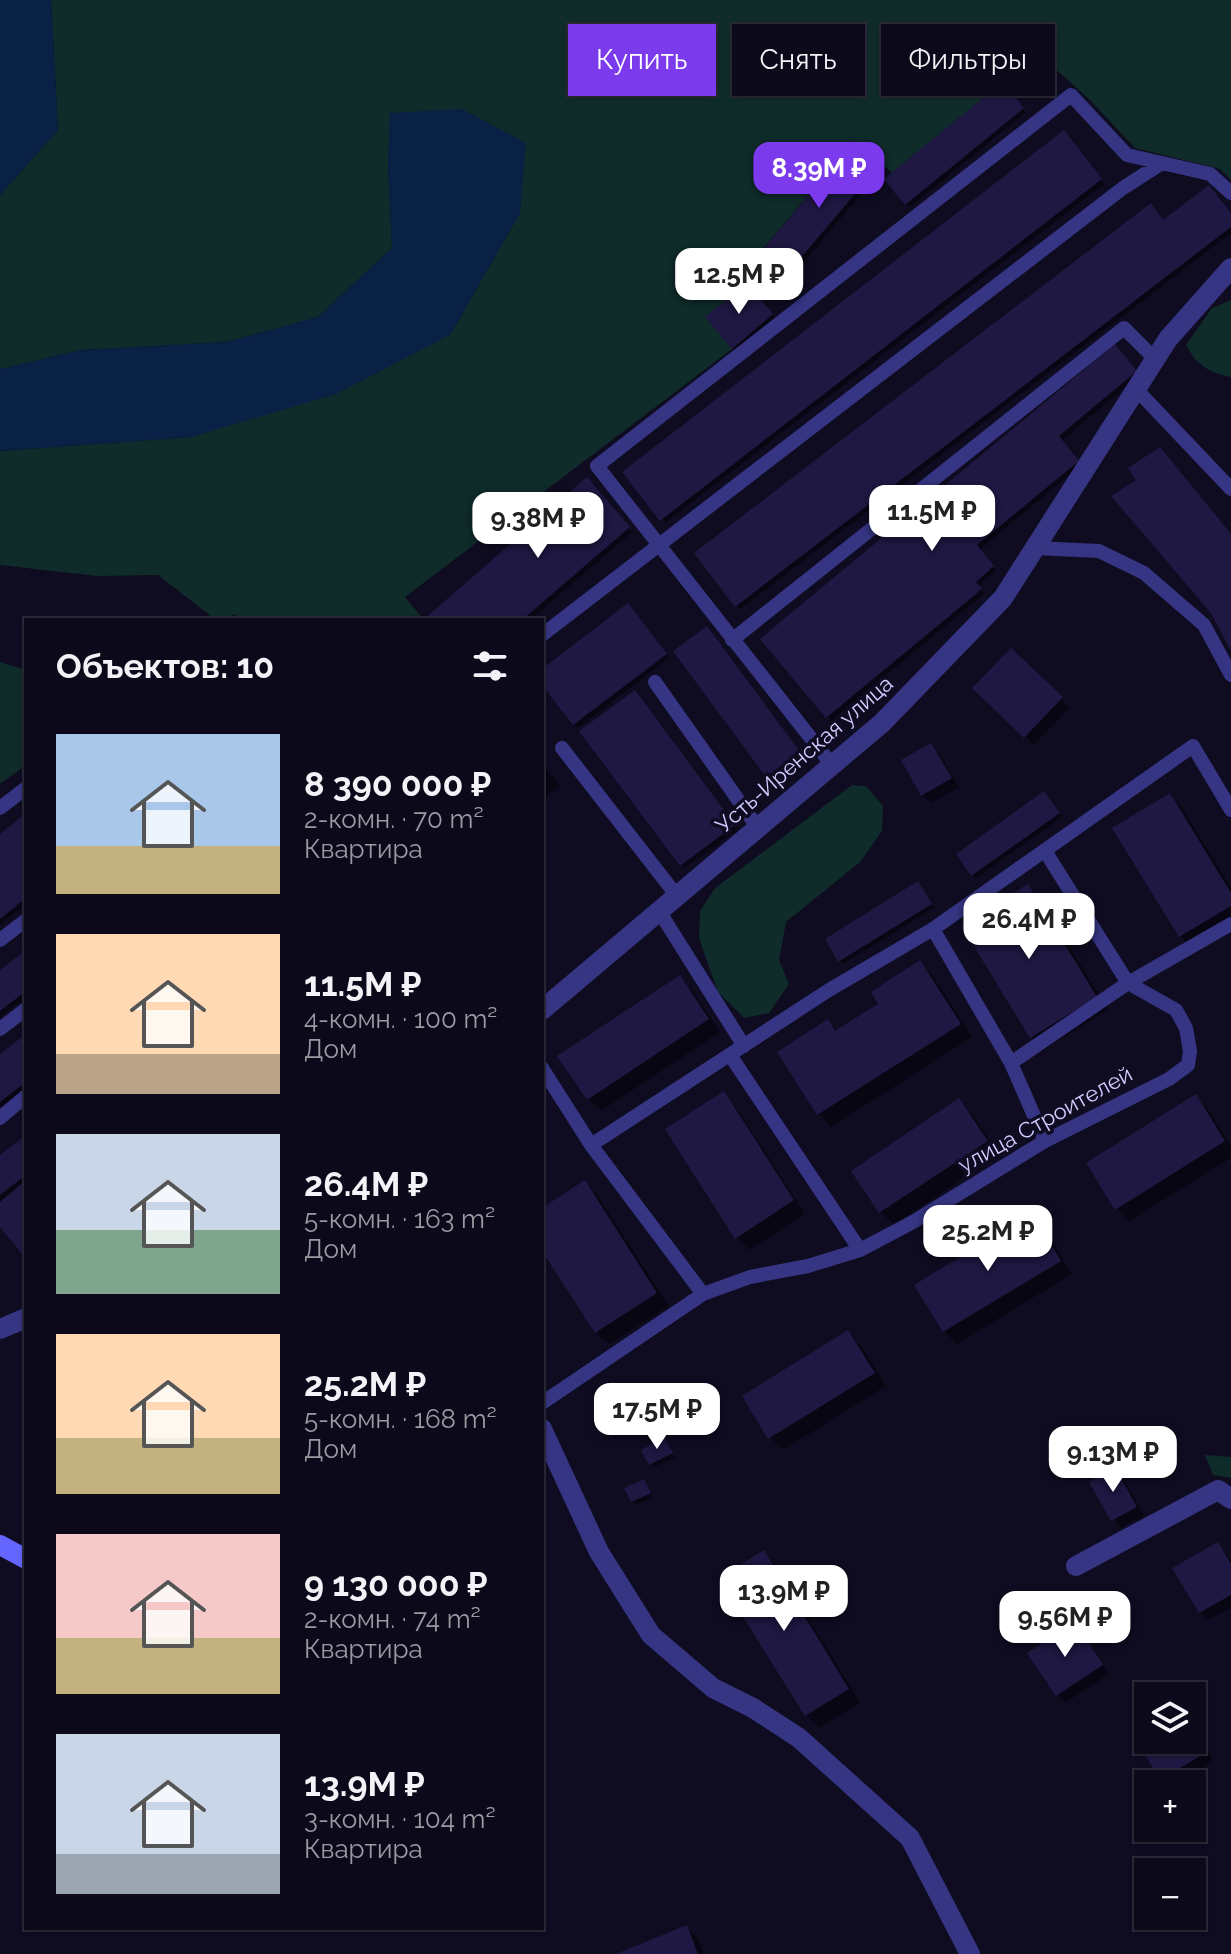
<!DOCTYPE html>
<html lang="ru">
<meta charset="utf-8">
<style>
:root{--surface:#0b091a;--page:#191727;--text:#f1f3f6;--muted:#9a9aa2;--line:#2b2a39;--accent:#7c3aed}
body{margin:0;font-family:Raleway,sans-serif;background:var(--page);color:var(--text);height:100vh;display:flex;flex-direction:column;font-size:30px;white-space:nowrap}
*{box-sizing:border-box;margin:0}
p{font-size:26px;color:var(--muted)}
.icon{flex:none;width:44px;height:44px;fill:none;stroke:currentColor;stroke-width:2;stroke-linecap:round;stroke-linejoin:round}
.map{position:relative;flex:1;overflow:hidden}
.panel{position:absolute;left:24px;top:618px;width:520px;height:1312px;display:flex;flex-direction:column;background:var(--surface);border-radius:0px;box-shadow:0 2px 6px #0004,0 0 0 2px var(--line)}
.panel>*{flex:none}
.top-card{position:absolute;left:568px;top:24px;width:542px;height:72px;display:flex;gap:16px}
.controls{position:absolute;left:1134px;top:1682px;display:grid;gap:16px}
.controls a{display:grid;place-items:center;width:72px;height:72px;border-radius:0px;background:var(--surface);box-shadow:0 2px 6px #0004,0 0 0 2px var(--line);font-size:40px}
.price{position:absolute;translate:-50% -68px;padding:0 18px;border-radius:16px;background:#fff;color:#222;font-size:26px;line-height:52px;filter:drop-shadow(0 2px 4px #0008)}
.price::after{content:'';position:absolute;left:50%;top:48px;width:24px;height:18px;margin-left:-12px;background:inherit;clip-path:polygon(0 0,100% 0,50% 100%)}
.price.selected{background:var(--accent);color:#fff}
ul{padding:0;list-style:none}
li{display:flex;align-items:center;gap:24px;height:200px;padding:0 32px}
li span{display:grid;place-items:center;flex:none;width:224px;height:160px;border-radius:0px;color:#555}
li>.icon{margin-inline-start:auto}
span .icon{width:96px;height:96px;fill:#fffc;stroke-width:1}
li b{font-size:34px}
h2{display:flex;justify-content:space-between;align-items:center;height:96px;padding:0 32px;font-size:34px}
.pill{padding:0 28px;border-radius:0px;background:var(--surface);box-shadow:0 2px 6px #0004,0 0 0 2px var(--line);font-size:28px;line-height:72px}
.pill.selected{background:var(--accent);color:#fff}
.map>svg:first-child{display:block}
.green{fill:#0f2c2a}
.water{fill:#092144}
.shadow{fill:#0007}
.building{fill:#1f1843}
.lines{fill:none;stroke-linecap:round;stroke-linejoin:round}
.lane{stroke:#353583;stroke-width:14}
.street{stroke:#353583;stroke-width:20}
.secondary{stroke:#6466ff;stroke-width:20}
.labels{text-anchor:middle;stroke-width:7;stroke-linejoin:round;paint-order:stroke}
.street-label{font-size:22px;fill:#d1cdff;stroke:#0f0c22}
</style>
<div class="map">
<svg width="1231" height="1954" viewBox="0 0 1231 1954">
<rect width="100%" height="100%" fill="#0f0c22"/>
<path class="green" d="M51,0H1231V180L1220,169L1135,148L1090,100L1041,56L1003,82L892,173L855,140L756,257L747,283L706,317L732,349L405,597L424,620H238L234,614L226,620H216L158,575L97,576L0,565V451L191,437L450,335L520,213L525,143L391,112L388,163L392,248L318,317L227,342L82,350L0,369V195L58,130Z
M1231,300V377C1210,373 1196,365 1186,345L1212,308Z
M0,662L26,670V765L0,784Z
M852,785L866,786L883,806L882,831L860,862L786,922L779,960L789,984L769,1013L744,1018L718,992L699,938L700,911L715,888Z
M1205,1455L1231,1457V1478L1213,1475Z"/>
<path class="water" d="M0,0H51L58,130L0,195Z
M462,109L526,143L520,213L450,335L336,394L191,437L0,451V369L82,350L227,342L318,317L392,248L388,163L390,113Z"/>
<path class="shadow" d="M1007,88L1026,112L910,207L906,204Z
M1067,136L1104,184L665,523L662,519Z
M856,143L884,167L787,282L759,257Z
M1231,215V233L740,609L737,606L1164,222Z
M747,286L775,319L737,351L733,348Z
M1114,347L1139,376L1061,441L1081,465L979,550L996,571L978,586L984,594L831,721L763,639Z
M586,480L632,532L530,620H427Z
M631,609L669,658L578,728L542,682V671Z
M710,632L802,756L771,779L676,651Z
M1011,651L1070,707L1034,745L975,688Z
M638,696L737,830L685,868L681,865Z
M931,746L939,754L959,787L931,803L922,795Z
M542,764L560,786L542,800Z
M1170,795L1182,808L1231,888V926L1193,949L1180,936Z
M1048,797L1062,817L976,878L973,875Z
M26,816V904L0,925V837Z
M921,887L934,908L843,964L840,960Z
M1028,887L1041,900L1108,1010L1044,1049L1032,1037Z
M26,953V997L0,1017V973Z
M920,963L933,976L972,1037L831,1127L819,1114L779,1053L827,1022L838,1032L881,1005Z
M679,978L692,990L720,1032L601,1111L588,1099Z
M26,1036V1088L0,1108V1056Z
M723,1094L736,1107L805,1214L749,1250L737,1237Z
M1196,1097L1208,1109L1231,1146V1158L1129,1221L1117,1208Z
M959,1101L972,1114L999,1154L894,1225L881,1212L853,1171Z
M26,1137V1255L0,1224V1157Z
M585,1182L597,1195L669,1306L609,1344L596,1332L542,1247V1210Z
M1031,1216L1044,1228L1072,1274L957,1344L944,1331L917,1286Z
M848,1333L860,1345L886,1386L783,1450L770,1437Z
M667,1443L675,1457L654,1467L651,1464Z
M1115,1470L1123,1478L1144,1515L1121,1528L1113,1519Z
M644,1481L653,1497L636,1505L632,1501Z
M1218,1544L1231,1561V1608L1208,1620L1200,1612Z
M763,1553L776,1565L860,1703L819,1728L806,1715Z
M1074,1625L1109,1674L1065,1703L1057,1695Z
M1192,1725L1213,1761L1175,1784H1167L1139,1742L1148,1737V1740H1192Z
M686,1927L699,1940L704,1954H621Z"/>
<path class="building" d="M1003,82L1024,108L905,205L884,179Z
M1064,130L1102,179L660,521L622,472Z
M855,140L882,162L782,280L756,258Z
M1209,185L1231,213V227L735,607L694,553L1151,203L1163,220Z
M747,283L773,314L732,349L705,317Z
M1115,344L1137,371L1059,436L1079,461L977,545L994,566L976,582L982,589L826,718L760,639Z
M1160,447L1231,534V651L1211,613L1111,496L1136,480L1128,468Z
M587,477L630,527L522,620H423Z
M628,603L667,654L573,725L542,685V669Z
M707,626L800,752L766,777L673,651Z
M1011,648L1063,697L1024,738L972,688Z
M635,690L735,825L680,866L579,731Z
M931,743L952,778L921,796L901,760Z
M1044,791L1060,813L971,876L956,854Z
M1170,793L1231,893V906L1179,937L1112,828Z
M26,813V898L0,919V834Z
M918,881L932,904L838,962L825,939Z
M1028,884L1097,997L1030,1038L961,925Z
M26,950V991L0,1011V970Z
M920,960L961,1024L817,1115L777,1052L828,1019L835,1031L878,1004L871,992Z
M680,975L709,1019L587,1100L557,1056Z
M26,1034V1082L0,1102V1054Z
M724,1091L794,1200L735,1239L665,1129Z
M1196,1094L1225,1141L1115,1210L1086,1163Z
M959,1098L988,1141L879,1213L851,1171Z
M26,1135V1175L0,1195V1155Z
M26,1180V1259L0,1227V1202Z
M585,1180L657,1293L595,1333L542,1251V1208Z
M1032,1213L1061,1261L943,1332L914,1285Z
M848,1330L875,1373L768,1439L742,1396Z
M664,1437L673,1453L649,1465L641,1450Z
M1115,1467L1137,1507L1111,1521L1089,1482Z
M644,1479L651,1493L631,1502L624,1488Z
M1218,1542L1231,1564V1595L1199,1613L1172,1568Z
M764,1550L849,1689L805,1716L719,1578Z
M1075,1622L1103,1665L1056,1696L1027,1653Z
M1192,1728L1207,1752L1160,1780L1137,1741L1148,1734V1740H1192Z
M687,1925L698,1954H616Z"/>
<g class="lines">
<path class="lane" d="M1136,389L1231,489
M1035,548L1099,551L1144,573L1204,625L1231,675
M542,635L1123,188L1162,163
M732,640L1124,328L1155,359
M655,682L758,828
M562,748L677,896
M832,765L597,466L1071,95L1127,155L1210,174L1231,193
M0,808L26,788
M659,911L744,1046
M933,929L1011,1063L1045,1141
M0,940L26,920
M0,1029L26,1009
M730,1055L860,1250
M1011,1063L1128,983L1231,924
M542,1068L591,1145L703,1294
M0,1118L26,1096
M591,1145L829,990L933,929L1193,746L1231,810
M542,1403L703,1294L750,1277L808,1266L860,1250L913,1222L1045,1141L1169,1079L1188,1065L1190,1051L1186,1028L1176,1010L1128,983L1045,851"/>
<path class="street" d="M542,1010L882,723L1003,598L1168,339L1231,268
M0,1329L26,1318
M542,1429L599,1552L651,1635L713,1688L753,1708L799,1738L910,1838L970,1954
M1076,1566L1218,1490L1231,1499"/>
<path class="secondary" d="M0,1545L26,1559"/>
</g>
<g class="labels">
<g class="street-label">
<text transform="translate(804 754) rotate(-41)" y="8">Усть-Иренская улица</text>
<text transform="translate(1045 1119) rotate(-29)" y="8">улица Строителей</text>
</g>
</g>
</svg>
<div class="controls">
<a><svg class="icon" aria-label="layers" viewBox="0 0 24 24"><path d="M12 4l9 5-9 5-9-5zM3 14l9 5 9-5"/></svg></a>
<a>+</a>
<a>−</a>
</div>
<b class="price selected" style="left:819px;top:210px">8.39M ₽</b>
<b class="price" style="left:739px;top:316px">12.5M ₽</b>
<b class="price" style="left:932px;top:553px">11.5M ₽</b>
<b class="price" style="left:538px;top:560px">9.38M ₽</b>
<b class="price" style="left:1029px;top:961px">26.4M ₽</b>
<b class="price" style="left:988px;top:1273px">25.2M ₽</b>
<b class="price" style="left:657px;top:1451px">17.5M ₽</b>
<b class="price" style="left:1113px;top:1494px">9.13M ₽</b>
<b class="price" style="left:784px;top:1633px">13.9M ₽</b>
<b class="price" style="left:1065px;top:1659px">9.56M ₽</b>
<div class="top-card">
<a class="pill selected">Купить</a>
<a class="pill">Снять</a>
<a class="pill">Фильтры</a>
</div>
<section class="panel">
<h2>Объектов: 10<svg class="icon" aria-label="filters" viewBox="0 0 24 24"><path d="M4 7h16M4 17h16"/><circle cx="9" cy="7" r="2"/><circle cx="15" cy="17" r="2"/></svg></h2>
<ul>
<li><span style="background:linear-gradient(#a9c7e8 70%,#c2b280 0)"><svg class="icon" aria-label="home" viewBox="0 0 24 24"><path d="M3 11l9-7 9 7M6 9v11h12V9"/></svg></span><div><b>8 390 000 ₽</b><p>2-комн. · 70 m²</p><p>Квартира</p></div></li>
<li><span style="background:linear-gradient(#ffd9b3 75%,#b9a48a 0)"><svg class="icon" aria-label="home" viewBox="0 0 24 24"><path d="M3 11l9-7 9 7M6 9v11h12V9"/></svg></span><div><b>11.5M ₽</b><p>4-комн. · 100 m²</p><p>Дом</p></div></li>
<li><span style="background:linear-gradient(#c9d6e8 60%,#7fa58c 0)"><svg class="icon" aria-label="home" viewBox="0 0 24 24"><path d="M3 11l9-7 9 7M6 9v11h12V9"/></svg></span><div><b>26.4M ₽</b><p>5-комн. · 163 m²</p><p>Дом</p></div></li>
<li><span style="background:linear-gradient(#ffd9b3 65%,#c2b280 0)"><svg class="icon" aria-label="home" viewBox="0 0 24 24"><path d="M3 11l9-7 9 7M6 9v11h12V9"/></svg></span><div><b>25.2M ₽</b><p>5-комн. · 168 m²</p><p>Дом</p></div></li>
<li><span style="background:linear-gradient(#f6c9c9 65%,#c2b280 0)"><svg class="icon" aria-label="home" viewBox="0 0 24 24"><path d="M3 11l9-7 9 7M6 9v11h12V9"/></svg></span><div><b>9 130 000 ₽</b><p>2-комн. · 74 m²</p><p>Квартира</p></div></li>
<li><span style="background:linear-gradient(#c9d6e8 75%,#9aa5b1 0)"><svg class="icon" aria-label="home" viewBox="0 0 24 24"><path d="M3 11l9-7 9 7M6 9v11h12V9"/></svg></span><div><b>13.9M ₽</b><p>3-комн. · 104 m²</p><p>Квартира</p></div></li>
</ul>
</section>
</div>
